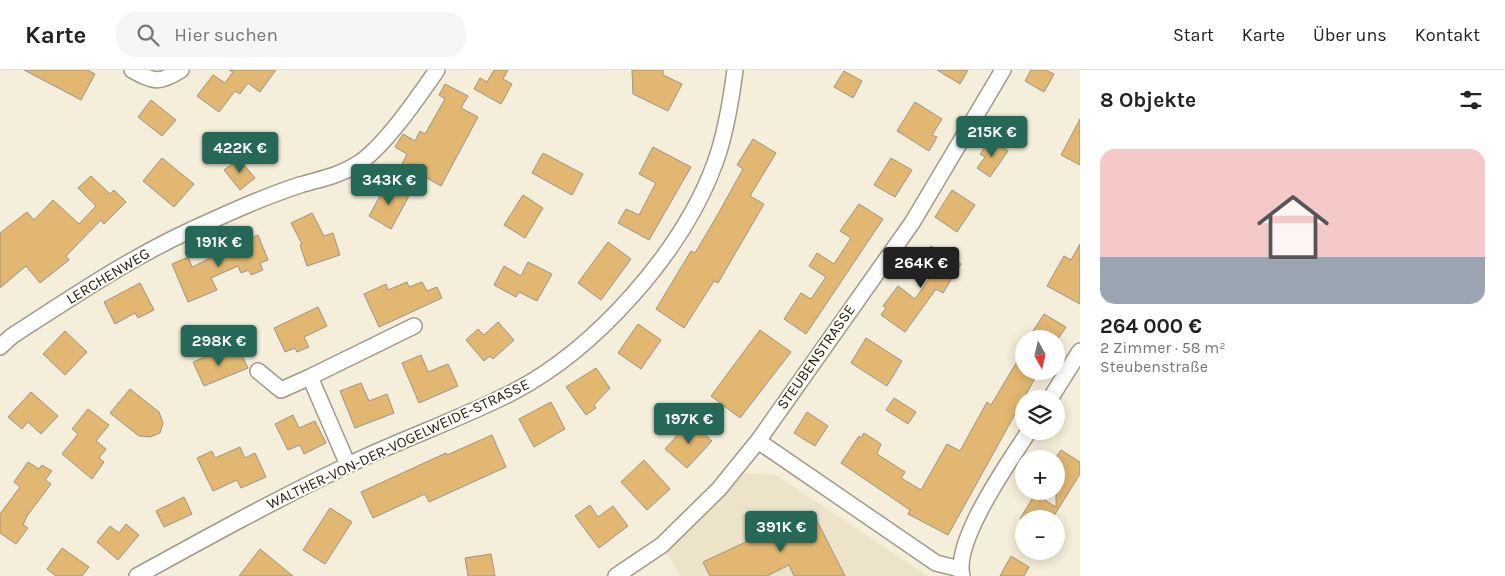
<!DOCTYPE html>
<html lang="de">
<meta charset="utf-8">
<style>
:root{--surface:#fff;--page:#f6f6f6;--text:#222;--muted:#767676;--line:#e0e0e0;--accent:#256858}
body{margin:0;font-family:Karla,sans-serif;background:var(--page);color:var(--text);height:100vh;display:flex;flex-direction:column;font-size:19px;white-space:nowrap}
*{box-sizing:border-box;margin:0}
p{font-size:16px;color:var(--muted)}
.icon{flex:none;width:28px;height:28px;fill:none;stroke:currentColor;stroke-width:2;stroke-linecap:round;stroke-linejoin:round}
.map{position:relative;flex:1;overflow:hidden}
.details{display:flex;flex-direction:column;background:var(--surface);width:425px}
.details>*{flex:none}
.needle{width:32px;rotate:172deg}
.controls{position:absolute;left:1015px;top:260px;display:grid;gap:10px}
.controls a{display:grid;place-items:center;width:50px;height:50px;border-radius:50%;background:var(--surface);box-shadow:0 2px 12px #0003;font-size:25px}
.price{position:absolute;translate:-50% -42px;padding:0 11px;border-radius:5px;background:var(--accent);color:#fff;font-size:16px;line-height:32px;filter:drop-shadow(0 1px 2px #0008)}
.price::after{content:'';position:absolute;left:50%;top:30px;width:15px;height:11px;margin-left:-8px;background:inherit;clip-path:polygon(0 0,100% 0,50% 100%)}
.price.on{background:#222;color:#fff}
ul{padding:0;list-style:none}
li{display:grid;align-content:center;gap:10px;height:265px;padding:0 20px}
li span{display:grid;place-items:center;height:155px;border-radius:15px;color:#555}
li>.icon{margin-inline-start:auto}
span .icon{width:90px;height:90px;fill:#fffc;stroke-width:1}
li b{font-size:21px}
h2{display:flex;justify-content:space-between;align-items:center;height:60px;padding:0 20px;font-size:21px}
header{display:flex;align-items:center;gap:30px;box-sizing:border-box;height:70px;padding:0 25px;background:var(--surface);border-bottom:1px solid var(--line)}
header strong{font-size:24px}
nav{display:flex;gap:28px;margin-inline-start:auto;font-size:18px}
.search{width:350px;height:45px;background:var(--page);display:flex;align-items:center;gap:12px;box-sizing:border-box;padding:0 18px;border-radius:20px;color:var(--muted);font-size:19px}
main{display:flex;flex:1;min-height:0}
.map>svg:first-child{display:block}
.built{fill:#ece3c8}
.building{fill:#e2b771;stroke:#9f9484}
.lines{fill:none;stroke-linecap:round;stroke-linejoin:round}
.minor-casing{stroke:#a19a88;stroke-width:18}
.minor{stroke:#fff;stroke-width:15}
.labels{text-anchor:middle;stroke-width:4;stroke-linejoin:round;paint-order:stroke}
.street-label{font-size:15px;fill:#211f18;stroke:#fefcf4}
</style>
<header>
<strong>Karte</strong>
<div class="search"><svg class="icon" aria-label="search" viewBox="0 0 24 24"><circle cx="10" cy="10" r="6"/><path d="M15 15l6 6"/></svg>Hier suchen</div>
<nav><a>Start</a><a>Karte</a><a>Über uns</a><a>Kontakt</a></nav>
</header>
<main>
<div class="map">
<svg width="1080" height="506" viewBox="0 0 1080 506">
<rect width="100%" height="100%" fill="#f5eeda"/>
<path class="built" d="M745,403L776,405L928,506H680L667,483Z"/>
<path class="building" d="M24,0H87L95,4L81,30Z
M229,0H276L260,22L248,13L240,24L235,21L219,42L197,26L213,5L225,13L233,2Z
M494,0H508L503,9L512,14L501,34L474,19L480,8L487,12Z
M632,0H663V5L682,14L668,41L633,24Z
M937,0H968L960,14Z
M1031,0H1046L1054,4L1044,22L1025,11Z
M844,1L862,11L853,28L834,17Z
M445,14L468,26L461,38L478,47L441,116L402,94L407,84L395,77L403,64L415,71L420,61L425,64L445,29L439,25Z
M151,30L176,50L162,66L138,47Z
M915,32L942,49L932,65L937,67L929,81L897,61Z
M1080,49V95L1061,85Z
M753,69L776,83L750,126L764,134L718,213L714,211L684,258L656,239L691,181L695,183L714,151L743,99L737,95Z
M991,69L1008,81L990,107L977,98L985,87L980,84Z
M653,77L691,97L649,170L618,153L626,139L639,145L656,113L639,104Z
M543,83L583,104L572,125L532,103Z
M162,88L194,114L174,137L143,111Z
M891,88L912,100L895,127L874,115Z
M239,89L255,108L240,120L224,100Z
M91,106L110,124L114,120L126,132L104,154L101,150L66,186L69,190L40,213L26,196L0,218V163L27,142L34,150L53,130L79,154L96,136L78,118Z
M387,113L409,126L391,159L369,146Z
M952,120L975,135L957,162L935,147Z
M523,125L543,138L525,168L504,155Z
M859,134L883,149L806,264L784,249L801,223L811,229L826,207L809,196L817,183L834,194L851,168L840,161Z
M312,143L324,166L333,163L340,185L307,196L300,175L302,174L291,153Z
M258,165L268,190L260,193L263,200L251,205L249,200L241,203L238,196L211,208L217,220L188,232L172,194L188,187L192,197Z
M608,172L631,189L601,230L578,213Z
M1080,174V234L1047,216L1064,186L1071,190Z
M931,176L961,194L943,223L936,219L905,262L881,245L886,238L883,236L898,216L915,229L931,206L918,198Z
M528,192L552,204L537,231L519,222L516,227L494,215L504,196L521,206Z
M407,212L409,217L422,212L427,221L437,217L442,228L379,257L364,224L386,214L388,220Z
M140,213L154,240L138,248L135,243L115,254L104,232Z
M318,237L327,256L304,267L309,277L297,282L295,278L285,282L274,258Z
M1044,244L1066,257L1058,269H1028Z
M498,252L514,270L493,289L490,286L484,291L466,270L478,259L484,265Z
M638,254L661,270L641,299L618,283Z
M760,260L791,282L740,348L711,326Z
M65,261L87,282L65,305L43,284Z
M866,268L902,291L887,316L851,293Z
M1024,280V301H1039L948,465L908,444L910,440L841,393L859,366L861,368L864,363L881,374L877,384L905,402L901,408L921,420L947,374L960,381L987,332L991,335Z
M240,281L248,298L204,316L193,292L213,284L217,291Z
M421,285L428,302L448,294L458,316L419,333L402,293Z
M596,298L610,318L594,335L596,338L586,345L566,317Z
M361,313L369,331L387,324L394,343L355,358L340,321Z
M130,319L159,342L163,353L160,363L150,367L139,366L110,343Z
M31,322L58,346L41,364L28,352L22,359L8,347Z
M894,328L916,342L908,354L886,340Z
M551,332L565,359L534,377L519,349Z
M88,339L109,355L96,371L106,379L99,388L104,392L92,409L62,384L78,364L72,359Z
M807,342L828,356L815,376L794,363Z
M293,345L299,358L315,351L326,373L304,384L300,375L288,380L275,354Z
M690,351L712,371L687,398L665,379Z
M492,365L506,397L429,432L425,424L373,448L361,422L446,383L447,385Z
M240,377L245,388L255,383L266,407L241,418L237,410L213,421L197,388L212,381L215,388Z
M1061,380L1080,392V404L1052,449H1020L1035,424L1056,437V387Z
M644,390L670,419L647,440L621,412Z
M28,392L39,399L42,395L52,401L45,410L51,414L27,446L23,455L28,458L16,474L0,463V444L20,417L14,412Z
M184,427L192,444L164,457L156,441Z
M590,435L598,447L613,436L628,456L599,478L575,446Z
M330,438L352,452L325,494L303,480Z
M812,441L845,506H794L789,495L767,506H710L703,492Z
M126,454L139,465L118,490L97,472L110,456L119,463Z
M62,478L89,497L82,506H56L47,499Z
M260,479L293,506H239Z
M491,484L495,506H468L465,488Z
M1011,486L1029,497L1024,506H1000Z"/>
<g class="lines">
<g class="minor-casing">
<path id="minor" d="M132,0C154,12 159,14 181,0
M0,277L12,266C71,228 128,189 191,160C226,144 263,127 300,115C320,109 338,106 356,95C383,79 419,26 437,0
M258,301L281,320L310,307
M1050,329L1080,281
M758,371L936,493L960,499
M348,395L310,307L414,256
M137,506C206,468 275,430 346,396C401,369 459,350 513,322C596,279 683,181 715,93C726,63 731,31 735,0
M616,506L662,475L719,419L758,371L912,153L1003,0
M962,506C953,471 1009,392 1029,361"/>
</g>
<use href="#minor" class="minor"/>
</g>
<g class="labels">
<g class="street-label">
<text transform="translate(108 206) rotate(-31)" y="5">LERCHENWEG</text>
<text transform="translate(816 287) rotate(-55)" y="5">STEUBENSTRASSE</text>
<text transform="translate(398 374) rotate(-25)" y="5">WALTHER-VON-DER-VOGELWEIDE-STRASSE</text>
</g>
</g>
</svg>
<div class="controls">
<a><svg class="needle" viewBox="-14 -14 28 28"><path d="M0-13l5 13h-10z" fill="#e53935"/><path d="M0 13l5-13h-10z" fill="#767676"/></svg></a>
<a><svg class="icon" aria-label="layers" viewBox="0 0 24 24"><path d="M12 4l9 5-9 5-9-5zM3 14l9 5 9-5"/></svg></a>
<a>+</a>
<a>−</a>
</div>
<b class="price" style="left:992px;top:88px">215K €</b>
<b class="price" style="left:240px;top:104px">422K €</b>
<b class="price" style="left:389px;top:136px">343K €</b>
<b class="price" style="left:219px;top:198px">191K €</b>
<b class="price on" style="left:921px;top:219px">264K €</b>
<b class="price" style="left:219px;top:297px">298K €</b>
<b class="price" style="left:689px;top:375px">197K €</b>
<b class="price" style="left:781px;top:483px">391K €</b>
</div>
<section class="details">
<h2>8 Objekte<svg class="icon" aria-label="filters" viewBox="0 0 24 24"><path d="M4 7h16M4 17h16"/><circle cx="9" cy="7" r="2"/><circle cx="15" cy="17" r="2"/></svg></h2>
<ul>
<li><span style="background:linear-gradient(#f6c9c9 70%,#9aa5b1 0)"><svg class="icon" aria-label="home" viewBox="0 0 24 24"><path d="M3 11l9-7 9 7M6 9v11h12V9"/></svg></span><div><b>264 000 €</b><p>2 Zimmer · 58 m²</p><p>Steubenstraße</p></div></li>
</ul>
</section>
</main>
